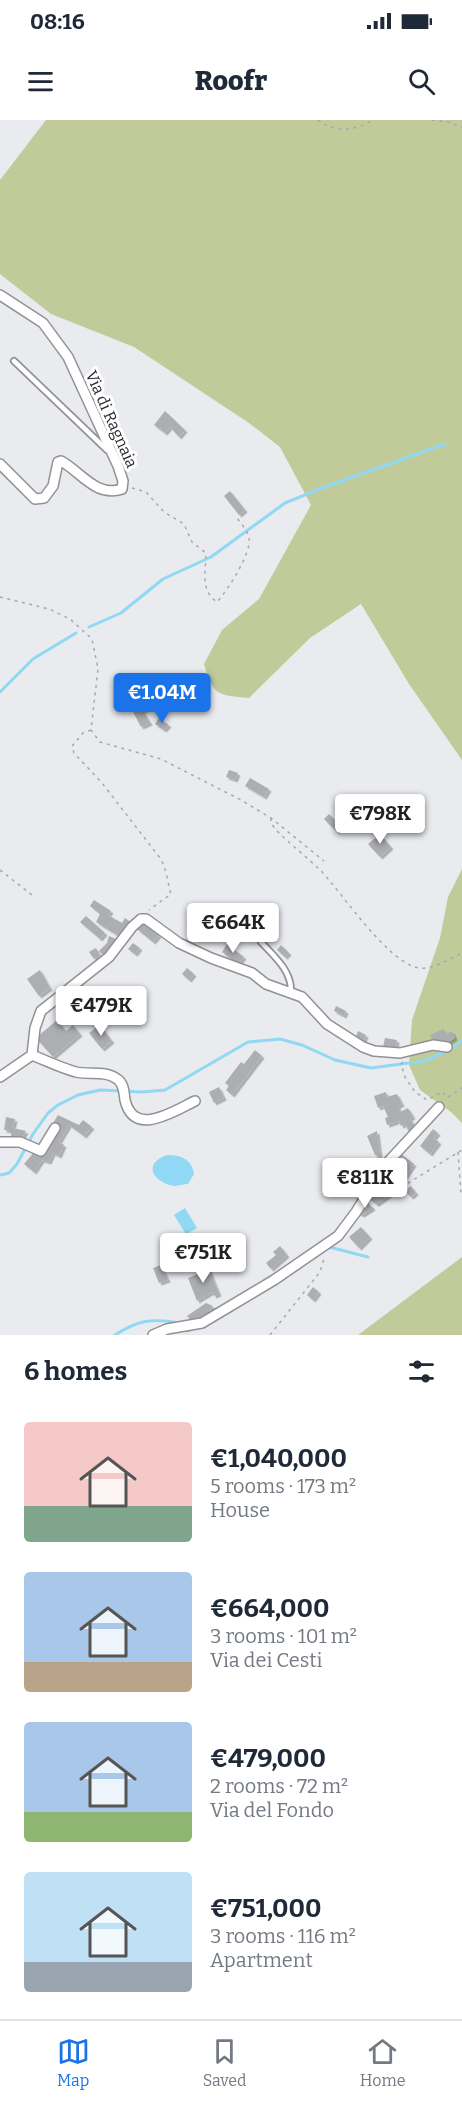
<!DOCTYPE html>
<meta charset="utf-8">
<style>
:root{--surface:#fff;--page:#f2f2f3;--text:#1f2937;--muted:#747a83;--line:#e0e1e3;--accent:#1a73e8}
body{margin:0;font-family:Bitter,serif;background:var(--page);color:var(--text);height:100vh;display:flex;flex-direction:column;font-size:22px;white-space:nowrap}
*{box-sizing:border-box;margin:0}
p{font-size:20px;color:var(--muted)}
.icon{flex:none;width:33px;height:33px;fill:none;stroke:currentColor;stroke-width:2;stroke-linecap:round;stroke-linejoin:round}
.map{position:relative;height:1215px;overflow:hidden}
.drawer{display:flex;flex-direction:column;background:var(--surface);flex:1}
.drawer>*{flex:none}
.price{position:absolute;translate:-50% -51px;padding:0 14px;border-radius:6px;background:#fff;color:#222;font-size:20px;line-height:39px;filter:drop-shadow(0 2px 3px #0008)}
.price::after{content:'';position:absolute;left:50%;top:36px;width:18px;height:14px;margin-left:-9px;background:inherit;clip-path:polygon(0 0,100% 0,50% 100%)}
.price.current{background:var(--accent);color:#fff}
ul{padding:0;list-style:none}
li{display:flex;align-items:center;gap:18px;height:150px;padding:0 24px}
li span{display:grid;place-items:center;flex:none;width:168px;height:120px;border-radius:6px;color:#555}
li>.icon{margin-inline-start:auto}
span .icon{width:72px;height:72px;fill:#fffc;stroke-width:1}
li b{font-size:26px}
h2{display:flex;justify-content:space-between;align-items:center;height:72px;padding:0 24px;font-size:26px}
.status{display:flex;justify-content:space-between;align-items:center;height:42px;padding:0 30px;background:var(--surface);direction:ltr}
.status svg{height:16px;fill:currentColor}
header{display:flex;justify-content:space-between;align-items:center;height:78px;padding:0 24px;background:var(--surface);font-size:27px;font-weight:800}
.tab-bar{display:flex;justify-content:space-around;align-items:center;height:84px;border-top:2px solid var(--line);background:var(--surface);font-size:16px;color:var(--muted)}
.tab-bar a{display:grid;justify-items:center;gap:3px}
.tab-bar .current{color:var(--accent)}
.map>svg:first-child{display:block}
.green{fill:#c0cb99}
.water{fill:#90d8f4}
.lines{fill:none;stroke-linecap:round;stroke-linejoin:round}
.stream{stroke:#90d8f4;stroke-width:3}
.building{fill:#adaeb2;filter:url(#shadow)}
.lane-casing{stroke:#919295;stroke-width:8}
.street-casing{stroke:#919295;stroke-width:12}
.path{stroke:#a6a8ab;stroke-width:1.5;stroke-dasharray:3 4.5;stroke-linecap:butt}
.lane{stroke:#fff;stroke-width:4.5}
.street{stroke:#fff;stroke-width:9}
.labels{text-anchor:middle;stroke-width:6;stroke-linejoin:round;paint-order:stroke}
.street-label{font-size:16px;fill:#292a2b;stroke:#fff}
</style>
<div class="status"><b>08:16</b><svg viewBox="0 0 49 12"><path d="M0 12V9h3v3zM5 12V6h3v6zM10 12V3h3v9zM15 12V0h3v12zM26 1h20v11H26zM47 4h2v5h-2z"/></svg></div>
<header><svg class="icon" aria-label="menu" viewBox="0 0 24 24"><path d="M4 6h16M4 12h16M4 18h16"/></svg>Roofr<svg class="icon" aria-label="search" viewBox="0 0 24 24"><circle cx="10" cy="10" r="6"/><path d="M15 15l6 6"/></svg></header>
<div class="map">
<svg width="462" height="1215" viewBox="0 0 462 1215">
<defs>
<filter id="shadow"><feDropShadow dx="2.5" dy="2.5" stdDeviation="0" flood-color="#0004"/></filter>
</defs>
<rect width="100%" height="100%" fill="#e9ebef"/>
<path class="green" d="M46,0H462V640L409,564L361,484L310,518L249,578C218,575 213,576 204,544L222,510L259,479L311,385L280,327L249,303L134,227L51,194L0,154V60Z
M462,749V1003L451,992L420,970L409,945L412,900L440,818L448,777Z
M462,1137V1215H358Z"/>
<path class="water" d="M167,1035C181,1035 192,1039 194,1054L188,1064C184,1064 178,1066 174,1066C153,1062 142,1044 167,1035Z
M185,1088L197,1108L186,1114L174,1095Z"/>
<g class="lines">
<path class="stream" d="M89,507L121,493L163,459L211,437L285,383L322,368L445,324
M0,572L33,539L76,513
M0,1055L9,1053L17,1044L33,1014L48,993L58,985L78,975L100,970L142,972L165,970L248,922L280,919L302,925L335,940L371,948L424,941L447,931L462,921
M329,1127L368,1137
M253,1177L301,1147
M187,1211L203,1206
M115,1215C138,1200 152,1198 179,1203"/>
</g>
<path class="building" d="M165,291L185,310L179,317L170,307L165,313L154,305Z
M230,371L245,390L239,395L224,376Z
M133,571L140,584L143,582L147,589L143,591L150,603L141,607L124,575Z
M159,598L169,605L164,610L155,604Z
M229,650L238,653L235,660L226,657Z
M250,658L269,669L264,677L245,666Z
M329,694L342,707L337,712L324,699Z
M380,714L391,727L380,737L368,724Z
M94,780L111,791L108,795L122,803L125,798L132,803L122,818L96,802L100,794L90,786Z
M246,783L263,798L259,802L270,811L263,818L236,795Z
M86,796L105,813L100,819L80,802Z
M143,802L159,815L153,822L137,809Z
M109,816L118,820L105,837L99,831L107,823Z
M133,823L140,828L135,834L128,829Z
M227,824L244,837L238,844L222,832Z
M281,825L289,833L285,837L277,830Z
M96,828L100,836L94,839L89,832Z
M187,848L194,854L189,860L182,854Z
M40,850L50,868L39,876L27,859Z
M336,886L346,891L344,896L334,891Z
M57,900L66,911L73,905L80,914L53,937L36,918Z
M97,907L100,910L102,908L112,921L102,929L89,913Z
M443,909L446,914L452,911L455,918L444,925L441,920L434,923L430,915Z
M358,911L366,915L363,922L355,919Z
M385,918L397,920L396,929L383,927Z
M255,930L262,936L232,975L226,970L229,966L225,963L241,942L244,944Z
M219,967L224,978L214,983L209,972Z
M386,972L387,977L397,974L402,984L398,986L400,992L408,988L413,997L410,998L414,1006L408,1011L406,1004L401,1006L399,1001L387,1005L385,998L388,997L383,986L378,988L374,976Z
M58,995L79,1005L83,1000L92,1007L84,1016L69,1005L59,1022L64,1025L59,1036L53,1033L49,1042L42,1040L34,1052L24,1044L34,1032L40,1037L59,1006L53,1003Z
M6,997L15,999L13,1008L26,1011L21,1020L11,1016V1011L4,1010Z
M433,1009L438,1013L434,1018L439,1022L430,1034L420,1026Z
M377,1011L380,1036L375,1035L367,1016Z
M399,1032L414,1044L396,1070L377,1084L370,1080L399,1042L394,1038Z
M411,1066L416,1073L411,1077L405,1071Z
M366,1081L373,1088L362,1095L358,1093Z
M361,1107L370,1117L359,1128L349,1117Z
M280,1126L287,1135L271,1149L266,1143L276,1135L273,1132Z
M207,1144L219,1174L214,1176L212,1172L197,1181L188,1158L203,1152L201,1147Z
M161,1145L168,1160L159,1163L153,1148Z
M313,1167L319,1172L313,1180L307,1175Z
M206,1183L213,1186L207,1195L193,1203L187,1196Z"/>
<g class="lines">
<g class="lane-casing">
<path id="lane" d="M14,241L107,330
M261,822C274,836 292,851 291,872"/>
</g>
<g class="street-casing">
<path id="street" d="M0,175L43,203L68,237L118,346L123,361L122,369C96,378 80,351 61,341L58,342L53,366L44,378L35,379L0,344
M32,935C47,941 61,948 76,952C90,955 105,950 117,959C124,963 124,973 125,980C134,1018 174,991 195,981
M0,957L32,935L35,908L41,891L109,837L132,807L141,799H146L179,823L211,838L252,853L266,864L302,877L327,904L363,927L374,931L400,933L433,925L447,927
M0,1022H20L41,1031L55,1008
M153,1215L167,1209L202,1203L274,1160L338,1116L356,1092L387,1043L439,987"/>
</g>
<path class="path" d="M318,0C335,13 355,11 373,0
M432,0L448,2L462,7
M132,368L146,372L164,392L184,404L192,422L206,433C206,451 200,471 217,482C227,471 252,433 249,418C248,412 241,403 237,398
M0,477L49,489L70,499L92,519L98,549L91,610L100,622L161,639L241,680L271,698L324,741
M91,610L83,613L72,626L74,633L102,663L160,738C167,749 167,761 171,774L149,790
M271,698V703L276,710C291,725 307,737 321,751C343,774 388,843 419,848C432,850 450,839 462,833
M0,750L32,775
M403,942L401,944L405,957L415,972L427,980L443,972L447,978
M448,977L462,968
M458,1032L461,1073
M366,1095L400,1068L462,1030
M270,1215L320,1152L325,1136"/>
<use href="#lane" class="lane"/>
<use href="#street" class="street"/>
</g>
<g class="labels">
<g class="street-label">
<text transform="translate(112 299) rotate(66)" y="6">Via di Ragnaia</text>
</g>
</g>
</svg>
<b class="price current" style="left:162px;top:604px">€1.04M</b>
<b class="price" style="left:380px;top:725px">€798K</b>
<b class="price" style="left:233px;top:834px">€664K</b>
<b class="price" style="left:101px;top:917px">€479K</b>
<b class="price" style="left:365px;top:1089px">€811K</b>
<b class="price" style="left:203px;top:1164px">€751K</b>
</div>
<section class="drawer">
<h2>6 homes<svg class="icon" aria-label="filters" viewBox="0 0 24 24"><path d="M4 7h16M4 17h16"/><circle cx="9" cy="7" r="2"/><circle cx="15" cy="17" r="2"/></svg></h2>
<ul>
<li><span style="background:linear-gradient(#f6c9c9 70%,#7fa58c 0)"><svg class="icon" aria-label="home" viewBox="0 0 24 24"><path d="M3 11l9-7 9 7M6 9v11h12V9"/></svg></span><div><b>€1,040,000</b><p>5 rooms · 173 m²</p><p>House</p></div></li>
<li><span style="background:linear-gradient(#a9c7e8 75%,#b9a48a 0)"><svg class="icon" aria-label="home" viewBox="0 0 24 24"><path d="M3 11l9-7 9 7M6 9v11h12V9"/></svg></span><div><b>€664,000</b><p>3 rooms · 101 m²</p><p>Via dei Cesti</p></div></li>
<li><span style="background:linear-gradient(#a9c7e8 75%,#8fb573 0)"><svg class="icon" aria-label="home" viewBox="0 0 24 24"><path d="M3 11l9-7 9 7M6 9v11h12V9"/></svg></span><div><b>€479,000</b><p>2 rooms · 72 m²</p><p>Via del Fondo</p></div></li>
<li><span style="background:linear-gradient(#bfe0f5 75%,#9aa5b1 0)"><svg class="icon" aria-label="home" viewBox="0 0 24 24"><path d="M3 11l9-7 9 7M6 9v11h12V9"/></svg></span><div><b>€751,000</b><p>3 rooms · 116 m²</p><p>Apartment</p></div></li>
</ul>
</section>
<nav class="tab-bar">
<a class="current"><svg class="icon" aria-label="map" viewBox="0 0 24 24"><path d="M3 6l6-2 6 2 6-2v14l-6 2-6-2-6 2zM9 4v14M15 6v14"/></svg>Map</a>
<a><svg class="icon" aria-label="saved" viewBox="0 0 24 24"><path d="M7 4h10v16l-5-4-5 4z"/></svg>Saved</a>
<a><svg class="icon" aria-label="home" viewBox="0 0 24 24"><path d="M3 11l9-7 9 7M6 9v11h12V9"/></svg>Home</a>
</nav>
